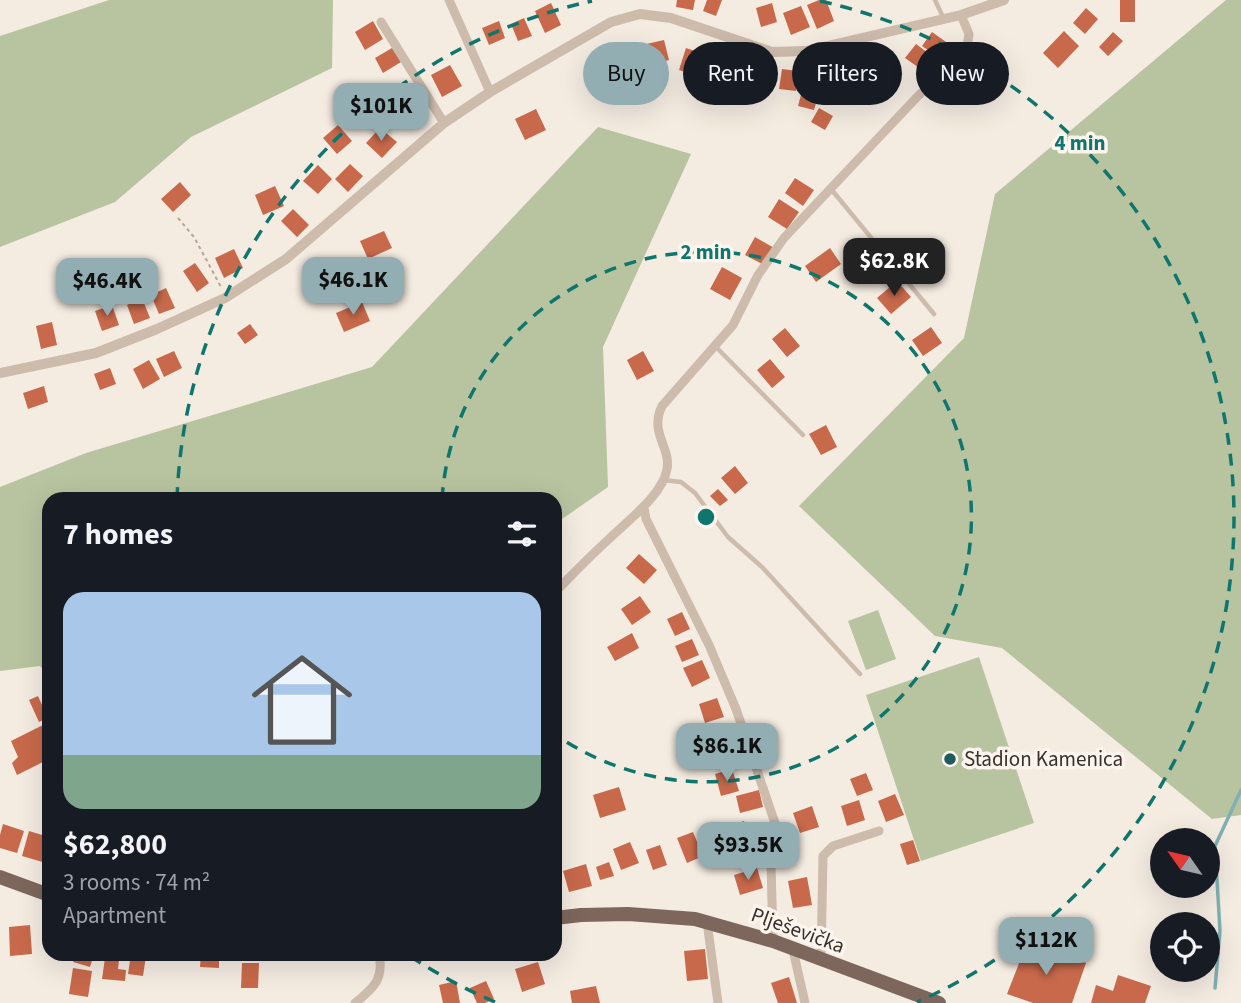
<!DOCTYPE html>
<meta charset="utf-8">
<style>
:root{--surface:#171b24;--page:#242831;--text:#f1f3f6;--muted:#9ea1a6;--accent:#92aeb2}
body{margin:0;font-family:"Source Sans 3",sans-serif;background:var(--page);color:var(--text);height:100vh;display:flex;flex-direction:column;font-size:26px;white-space:nowrap}
*{box-sizing:border-box;margin:0}
p{font-size:23px;color:var(--muted)}
.icon{flex:none;width:38px;height:38px;fill:none;stroke:currentColor;stroke-width:2;stroke-linecap:round;stroke-linejoin:round}
.map{position:relative;flex:1;overflow:hidden}
.sheet{position:absolute;left:42px;top:492px;width:520px;height:469px;display:flex;flex-direction:column;background:var(--surface);border-radius:21px;box-shadow:0 7px 28px #0002}
.sheet>*{flex:none}
.banner{position:absolute;left:583px;top:42px;width:553px;height:63px;display:flex;gap:14px}
.needle{width:46px;rotate:304deg}
.tools{position:absolute;left:1150px;top:828px;display:grid;gap:14px}
.tools a{display:grid;place-items:center;width:70px;height:70px;border-radius:50%;background:var(--surface);box-shadow:0 7px 28px #0002;font-size:35px}
.price{position:absolute;translate:-50% -60px;padding:0 16px;border-radius:14px;background:var(--accent);color:#111;font-size:23px;line-height:46px;filter:drop-shadow(0 2px 4px #0008)}
.price::after{content:'';position:absolute;left:50%;top:42px;width:21px;height:16px;margin-left:-10px;background:inherit;clip-path:polygon(0 0,100% 0,50% 100%)}
.price.on{background:#222;color:#fff}
ul{padding:0;list-style:none}
li{display:grid;align-content:center;gap:14px;height:371px;padding:0 21px}
li span{display:grid;place-items:center;height:217px;border-radius:21px;color:#555}
li>.icon{margin-inline-start:auto}
span .icon{width:126px;height:126px;fill:#fffc;stroke-width:1}
li b{font-size:30px}
h2{display:flex;justify-content:space-between;align-items:center;height:84px;padding:0 21px;font-size:30px}
.tag{padding:0 24px;border-radius:32px;background:var(--surface);box-shadow:0 7px 28px #0002;font-size:24px;line-height:63px}
.tag.on{background:var(--accent);color:#111}
.map>svg:first-child{display:block}
.green{fill:#b8c4a0}
.lines{fill:none;stroke-linecap:round;stroke-linejoin:round}
.stream{stroke:#7fb0b2;stroke-width:3.5}
.building{fill:#c8694b}
.path{stroke:#b9a596;stroke-width:2;stroke-dasharray:3.5 3.5;stroke-linecap:butt}
.service{stroke:#cdbbac;stroke-width:4.5}
.minor{stroke:#cdbbac;stroke-width:9}
.tertiary{stroke:#cdbbac;stroke-width:10}
.primary{stroke:#7d675c;stroke-width:14}
.ring{fill:none;stroke:#0f766e;stroke-width:3.5;stroke-dasharray:12 9}
.poi-dot{fill:#1f5a5e;stroke:#fbf5ee;stroke-width:2.5}
.labels{text-anchor:middle;stroke-width:7;stroke-linejoin:round;paint-order:stroke}
.poi-label{font-size:21px;fill:#3b302b;stroke:#fbf5ee;text-anchor:start}
.street-label{font-size:21px;fill:#3b302b;stroke:#fbf5ee}
.centre{fill:#0f766e;stroke:#fbf5ee;stroke-width:3.5}
.ring-label{font-size:21px;text-anchor:middle;font-weight:bold;fill:#0f766e;stroke:#fbf5ee;stroke-width:7;stroke-linejoin:round;paint-order:stroke}
</style>
<div class="map">
<svg width="1241" height="1003" viewBox="0 0 1241 1003">
<rect width="100%" height="100%" fill="#f4ebe1"/>
<path class="green" d="M109,0H333L332,68L191,137L115,202L0,247V36Z
M1226,0H1241V815L1212,819L1002,648L935,636L799,506L964,338L995,194Z
M598,127L691,154L603,347L608,487L555,524V499H49V676L40,666L0,671V487L86,453L372,367Z
M878,610L896,659L866,670L848,621Z
M979,657L1034,823L921,861L866,695Z"/>
<g class="lines">
<path class="stream" d="M1215,988L1220,931L1215,846L1241,790"/>
</g>
<path class="building" d="M677,0H695L693,10L676,7Z
M707,0H722L716,16L703,11Z
M819,0H826L834,21L817,29L807,5Z
M1120,0H1135V22H1120Z
M551,3L561,25L545,33L535,11Z
M772,3L777,22L761,27L756,8Z
M801,6L810,27L791,35L783,13Z
M1086,8L1098,19L1085,34L1073,23Z
M524,18L532,36L518,41L511,24Z
M373,21L383,39L365,50L355,32Z
M499,21L505,38L489,45L482,28Z
M1064,31L1079,46L1058,68L1043,53Z
M932,32L949,44L939,58L922,46Z
M1113,32L1123,41L1108,56L1099,47Z
M664,40L669,60L647,66L642,45Z
M916,44L932,56L922,70L905,58Z
M392,48L401,62L383,73L375,58Z
M686,48L710,56L703,78L679,70Z
M858,49L867,66L850,75L841,58Z
M720,62L743,69L737,87L714,81Z
M450,65L462,86L442,97L431,75Z
M782,69L798,71L796,91L779,89Z
M802,91L818,96L814,110L798,106Z
M418,92L428,108L414,117L404,102Z
M819,108L833,116L825,130L811,122Z
M536,109L546,130L525,140L515,119Z
M338,125L352,141L337,154L323,138Z
M380,128L397,142L382,158L366,143Z
M350,164L363,176L348,192L335,179Z
M318,165L332,179L318,194L303,181Z
M795,178L814,190L803,206L785,193Z
M180,182L191,195L173,212L161,199Z
M275,186L284,206L263,215L255,195Z
M779,199L799,212L787,229L768,217Z
M293,209L309,225L297,237L281,221Z
M384,231L392,248L368,259L360,241Z
M755,237L774,248L764,265L745,255Z
M830,248L841,264L816,282L805,266Z
M234,249L243,268L224,278L215,258Z
M195,263L209,283L197,292L183,271Z
M722,267L742,278L730,300L710,289Z
M897,281L911,297L891,314L877,298Z
M166,288L175,308L159,314L151,295Z
M142,298L150,318L134,324L127,305Z
M362,302L370,321L344,332L336,313Z
M112,305L119,325L102,331L95,311Z
M52,322L57,345L41,349L36,326Z
M250,324L258,335L245,344L237,333Z
M931,327L942,343L923,356L912,340Z
M785,328L800,346L787,357L772,339Z
M174,351L182,368L164,377L156,359Z
M643,351L654,371L637,380L627,360Z
M770,359L785,377L772,388L757,370Z
M149,360L160,379L143,389L133,369Z
M110,368L116,384L100,390L94,374Z
M44,386L48,402L28,409L23,393Z
M826,425L837,447L821,455L809,434Z
M735,466L748,483L735,494L721,478Z
M718,489L728,500L720,506L710,496Z
M639,554L657,570L644,584L626,568Z
M640,596L651,612L632,625L621,609Z
M682,612L690,629L675,636L667,619Z
M632,633L639,648L615,661L607,647Z
M692,639L699,655L682,662L675,646Z
M702,660L710,678L692,687L683,668Z
M38,696L48,718L39,722L29,700Z
M717,698L724,717L705,723L699,704Z
M49,722V759L17,775L12,763L18,757L11,741Z
M732,769L739,791L721,796L715,774Z
M866,773L873,790L857,796L850,779Z
M619,787L626,810L600,818L593,795Z
M759,790L763,807L740,813L736,796Z
M895,794L904,815L886,822L878,801Z
M859,800L865,820L847,826L841,806Z
M812,806L819,827L800,833L793,813Z
M744,821L751,843L733,849L726,827Z
M3,824L24,831L17,853L0,848V835Z
M29,831L49,837V853L46,863L22,856Z
M693,832L703,856L687,863L677,838Z
M913,840L920,861L907,865L900,844Z
M630,842L639,863L621,870L613,849Z
M660,845L667,865L653,870L646,850Z
M609,862L614,876L600,880L596,867Z
M586,864L592,886L569,892L563,871Z
M757,868L763,888L740,895L734,875Z
M807,877L812,905L793,908L788,881Z
M30,925L32,954L10,956L9,927Z
M1027,943L1086,963L1072,1003H1033L1007,994Z
M705,949L708,979L687,981L684,951Z
M76,954H94L90,967L73,962Z
M131,954L146,956L143,976L128,974Z
M201,954H219V968L200,967Z
M105,958L119,960L118,969L126,970L125,981L102,979Z
M538,962L545,984L522,992L515,969Z
M242,963H259L258,988H241Z
M73,968L92,971L88,997L69,994Z
M1118,975L1151,986L1145,1003H1091L1096,985L1113,991Z
M789,977L797,1003H778L771,983Z
M456,981L460,1003H443L439,985Z
M486,981L494,999L485,1003H477L470,988Z
M596,986L600,1003H572L570,991Z"/>
<g class="lines">
<path class="path" d="M178,218L194,237L221,287"/>
<path class="service" d="M935,0L943,17
M831,189L934,314
M715,346L803,435
M663,480L681,482L695,493L728,537L762,567L860,674"/>
<path class="minor" d="M449,0L490,92
M381,22L444,123
M644,508L646,519L709,645L736,709L776,826V847L771,864L773,941
M555,592C573,574 590,556 609,539C626,522 663,495 667,469C671,447 649,433 662,406L733,325L758,275L784,238L918,96L960,58L967,47L969,34L961,15
M707,922L718,1003
M793,950L805,1003
M821,960L823,856L833,846L879,831
M355,1003C374,988 384,979 379,954"/>
<path class="tertiary" d="M0,373L96,353L157,329L225,298L286,259L444,123L490,92L611,22L640,14L671,18L772,52L806,51L961,15L1004,0"/>
<path class="primary" d="M0,877L49,895
M555,918L581,915L628,914L695,919L773,941L939,1003"/>
</g>
<g class="ring">
<path d="M442 499A265 265 0 1 1 556 735"/>
<path d="M495 1002A529 529 0 0 1 410 956M177 499A529 529 0 0 1 592 1M820 1A529 529 0 0 1 917 1002"/>
</g>
<circle class="poi-dot" cx="950" cy="759" r="7"/>
<g class="labels">
<g class="poi-label">
<text x="964" y="766">Stadion Kamenica</text>
</g>
<g class="street-label">
<text transform="translate(798 930) rotate(20)" y="7">Plješevička</text>
</g>
</g>
<circle cx="706" cy="517" r="10" class="centre"/>
<g class="ring-label">
<text x="1080" y="150">4 min</text>
<text x="706" y="259">2 min</text>
</g>
</svg>
<div class="tools">
<a><svg class="needle" viewBox="-14 -14 28 28"><path d="M0-13l5 13h-10z" fill="#e53935"/><path d="M0 13l5-13h-10z" fill="#9ea1a6"/></svg></a>
<a><svg class="icon" aria-label="locate" viewBox="0 0 24 24"><circle cx="12" cy="12" r="6"/><path d="M12 2v4M12 18v4M2 12h4M18 12h4"/></svg></a>
</div>
<b class="price" style="left:381px;top:143px">$101K</b>
<b class="price on" style="left:894px;top:298px">$62.8K</b>
<b class="price" style="left:353px;top:317px">$46.1K</b>
<b class="price" style="left:107px;top:318px">$46.4K</b>
<b class="price" style="left:727px;top:783px">$86.1K</b>
<b class="price" style="left:748px;top:882px">$93.5K</b>
<b class="price" style="left:1046px;top:977px">$112K</b>
<div class="banner">
<a class="tag on">Buy</a>
<a class="tag">Rent</a>
<a class="tag">Filters</a>
<a class="tag">New</a>
</div>
<section class="sheet">
<h2>7 homes<svg class="icon" aria-label="filters" viewBox="0 0 24 24"><path d="M4 7h16M4 17h16"/><circle cx="9" cy="7" r="2"/><circle cx="15" cy="17" r="2"/></svg></h2>
<ul>
<li><span style="background:linear-gradient(#a9c7e8 75%,#7fa58c 0)"><svg class="icon" aria-label="home" viewBox="0 0 24 24"><path d="M3 11l9-7 9 7M6 9v11h12V9"/></svg></span><div><b>$62,800</b><p>3 rooms · 74 m²</p><p>Apartment</p></div></li>
</ul>
</section>
</div>
